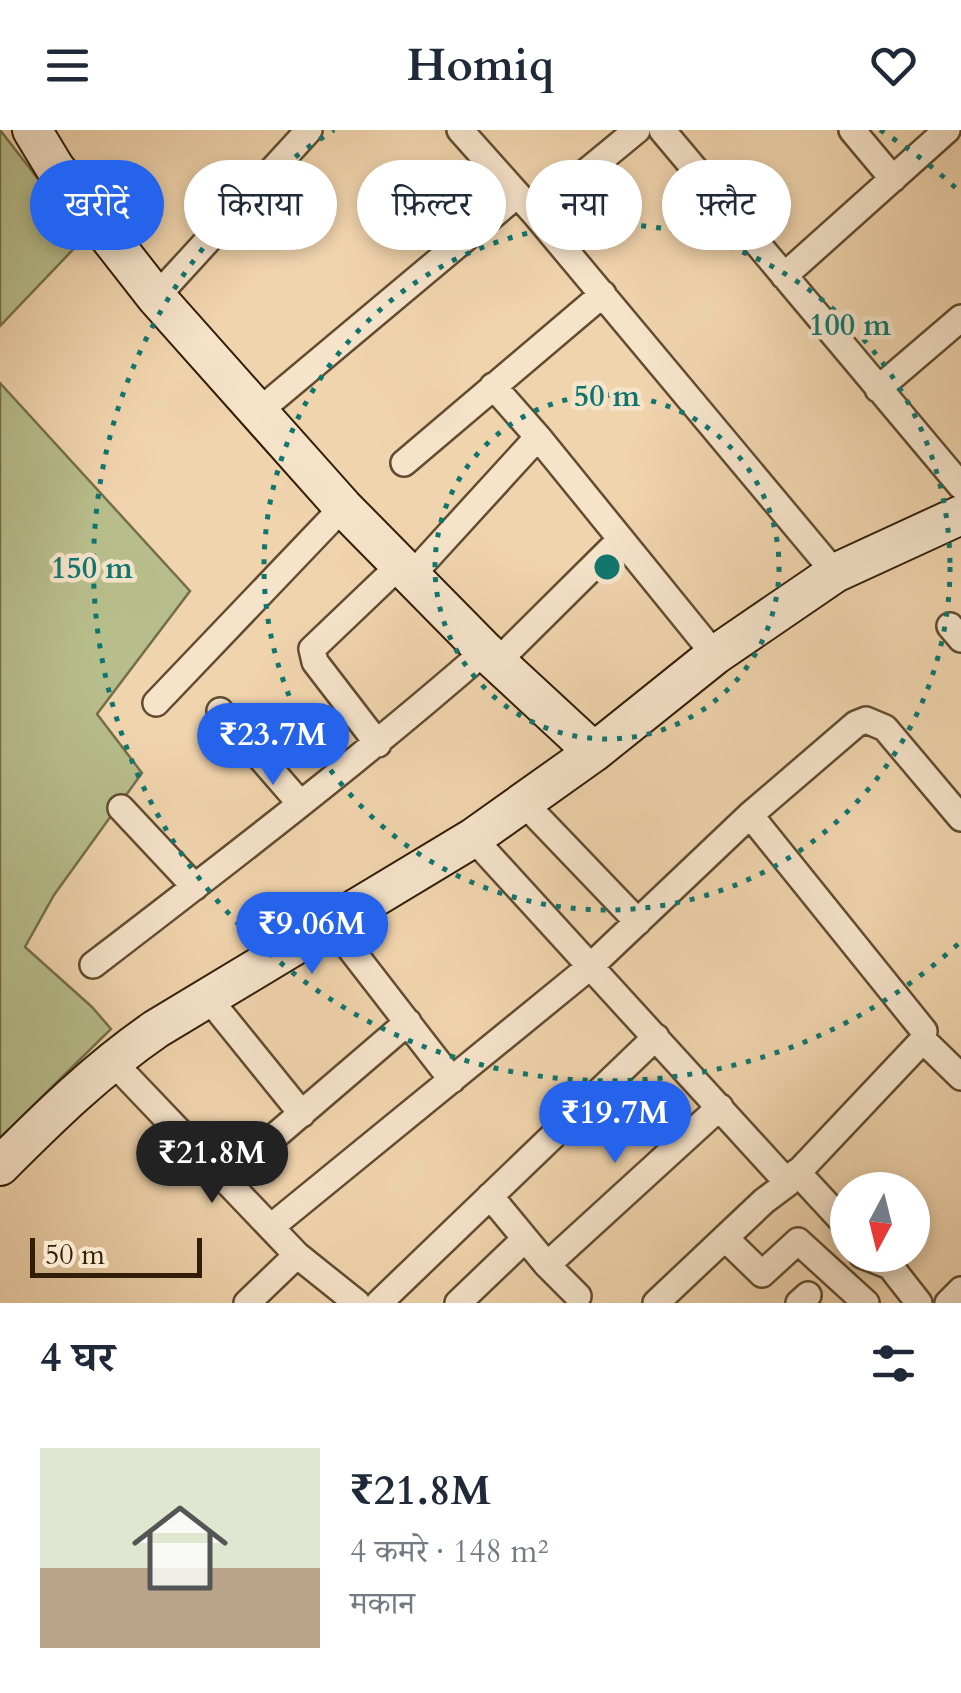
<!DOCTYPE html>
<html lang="hi">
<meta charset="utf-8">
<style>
:root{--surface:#fff;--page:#f2f2f3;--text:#1f2937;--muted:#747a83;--accent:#2563eb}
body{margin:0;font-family:Cardo,"Noto Serif Devanagari",serif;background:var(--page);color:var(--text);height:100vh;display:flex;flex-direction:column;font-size:38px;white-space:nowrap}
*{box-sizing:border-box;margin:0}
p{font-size:32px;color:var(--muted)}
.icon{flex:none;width:55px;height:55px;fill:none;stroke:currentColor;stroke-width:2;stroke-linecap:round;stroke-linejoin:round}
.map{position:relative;height:1173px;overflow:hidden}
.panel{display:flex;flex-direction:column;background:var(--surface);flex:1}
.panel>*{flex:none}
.top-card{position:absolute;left:30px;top:30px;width:902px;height:90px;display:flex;gap:20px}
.needle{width:65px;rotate:187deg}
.controls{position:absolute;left:830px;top:1042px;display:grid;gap:20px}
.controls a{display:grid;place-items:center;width:100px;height:100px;border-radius:50%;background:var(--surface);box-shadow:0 5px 15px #0003;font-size:50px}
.scale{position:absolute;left:30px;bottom:25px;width:172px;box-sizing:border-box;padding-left:10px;border:5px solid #321e07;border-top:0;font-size:28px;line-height:35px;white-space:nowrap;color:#321e07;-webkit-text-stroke:8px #f5e3ca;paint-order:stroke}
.price{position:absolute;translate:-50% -85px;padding:0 22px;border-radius:35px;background:var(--accent);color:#fff;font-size:32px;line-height:65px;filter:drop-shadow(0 2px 5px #0008)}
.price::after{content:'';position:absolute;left:50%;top:60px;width:30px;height:22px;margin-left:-15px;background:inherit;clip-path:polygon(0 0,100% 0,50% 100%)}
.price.selected{background:#222;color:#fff}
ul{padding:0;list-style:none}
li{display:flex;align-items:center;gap:30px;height:250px;padding:0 40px}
li span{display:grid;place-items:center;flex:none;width:280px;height:200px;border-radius:0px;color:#555}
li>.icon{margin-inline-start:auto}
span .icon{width:120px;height:120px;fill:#fffc;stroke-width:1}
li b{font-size:42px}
h2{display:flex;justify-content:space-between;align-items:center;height:120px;padding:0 40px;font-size:42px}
.tag{padding:0 35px;border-radius:45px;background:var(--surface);box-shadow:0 5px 15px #0003;font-size:35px;line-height:90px}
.tag.selected{background:var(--accent);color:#fff}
header{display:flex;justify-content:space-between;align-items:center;height:130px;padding:0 40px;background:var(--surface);font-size:45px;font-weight:600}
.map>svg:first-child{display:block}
.green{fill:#b7bd8b;stroke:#746e49;stroke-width:2.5}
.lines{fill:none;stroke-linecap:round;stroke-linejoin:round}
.street-casing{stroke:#624c30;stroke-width:30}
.secondary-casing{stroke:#321e07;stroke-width:42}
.street{stroke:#f5e3ca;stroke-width:25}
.secondary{stroke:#f5e3ca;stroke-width:38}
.ring{fill:none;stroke:#0f766e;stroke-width:5;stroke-dasharray:5 10}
.centre{fill:#0f766e;stroke:#f5e3ca;stroke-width:5}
.ring-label{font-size:30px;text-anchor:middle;font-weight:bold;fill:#0f766e;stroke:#f5e3ca;stroke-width:9;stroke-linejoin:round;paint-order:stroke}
</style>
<header><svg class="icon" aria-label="menu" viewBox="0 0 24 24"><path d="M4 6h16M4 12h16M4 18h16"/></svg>Homiq<svg class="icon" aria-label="heart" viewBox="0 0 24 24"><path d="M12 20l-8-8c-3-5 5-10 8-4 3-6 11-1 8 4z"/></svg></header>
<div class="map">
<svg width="961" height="1173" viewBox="0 0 961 1173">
<rect width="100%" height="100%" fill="#f0d4ad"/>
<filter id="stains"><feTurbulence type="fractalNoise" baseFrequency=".002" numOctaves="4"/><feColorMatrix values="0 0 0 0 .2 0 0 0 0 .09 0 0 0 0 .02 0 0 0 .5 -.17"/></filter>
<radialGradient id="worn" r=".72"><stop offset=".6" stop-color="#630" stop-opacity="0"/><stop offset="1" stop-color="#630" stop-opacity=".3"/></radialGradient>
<path class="green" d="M0,0L84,108L0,196Z
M0,253L190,461L97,584L142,643L54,765L25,817L92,877L111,899L0,1008Z"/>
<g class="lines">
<g class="street-casing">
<path id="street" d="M460,0L535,84L835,443
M662,0L961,356
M852,0L893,49
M535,84L637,0
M784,146L947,0
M156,167L309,0
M493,256L538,307
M878,259L961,188
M258,282L517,65
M404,333L603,164
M411,446L538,307L715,525
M950,496L961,509
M498,531L621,409
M156,573L343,377
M220,581L299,672
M378,614L315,532L312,519L399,436
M523,672L638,792
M121,678L195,757
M473,708L788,1053
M332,795L452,950
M93,835C226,733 359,631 485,521
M209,869L302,984
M923,910L961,947
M111,930L297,1125L357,1173
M797,1042L848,1097
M225,1049L408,892
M490,1066L547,1135L578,1166
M271,1097L592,835L750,685L856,594L866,590L885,598L961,688
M725,1108L762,1144L798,1111L866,1173
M862,1125L890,1136L919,1173
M547,1135L720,977
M247,1173L297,1125
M379,1173L656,907
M458,1173L525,1109
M656,1173L764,1071L788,1053L923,910L924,901L750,685
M799,1173L808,1165
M948,1173L961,1160"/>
</g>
<g class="secondary-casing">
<path id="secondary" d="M32,0L55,38L156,167L343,377L485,521L594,622L715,525L835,443L961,385
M0,1036C50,986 98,939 156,899L473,708L594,622"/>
</g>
<use href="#street" class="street"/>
<use href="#secondary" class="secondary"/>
</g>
<g class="ring">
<circle cx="607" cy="437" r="172"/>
<circle cx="607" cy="437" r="343"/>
<path d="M958 814A515 515 0 1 1 334 0M880 0A515 515 0 0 1 958 60"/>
</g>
<circle cx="607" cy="437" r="15" class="centre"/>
<g class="ring-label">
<text x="850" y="205">100 m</text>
<text x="607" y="276">50 m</text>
<text x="92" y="448">150 m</text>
</g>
<rect width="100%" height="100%" filter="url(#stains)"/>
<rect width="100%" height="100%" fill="url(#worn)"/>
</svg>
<div class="controls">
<a><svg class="needle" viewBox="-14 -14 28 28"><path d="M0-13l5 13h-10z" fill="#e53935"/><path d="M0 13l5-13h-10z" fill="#747a83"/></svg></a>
</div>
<div class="scale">50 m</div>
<b class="price" style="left:273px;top:658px">₹23.7M</b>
<b class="price" style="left:312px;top:847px">₹9.06M</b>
<b class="price" style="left:615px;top:1036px">₹19.7M</b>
<b class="price selected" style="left:212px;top:1076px">₹21.8M</b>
<div class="top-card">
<a class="tag selected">खरीदें</a>
<a class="tag">किराया</a>
<a class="tag">फ़िल्टर</a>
<a class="tag">नया</a>
<a class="tag">फ़्लैट</a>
</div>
</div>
<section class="panel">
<h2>4 घर<svg class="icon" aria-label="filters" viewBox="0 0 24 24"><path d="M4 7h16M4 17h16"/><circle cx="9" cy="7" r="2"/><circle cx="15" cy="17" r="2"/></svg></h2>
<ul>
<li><span style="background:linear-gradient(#dfe7d0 60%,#b9a48a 0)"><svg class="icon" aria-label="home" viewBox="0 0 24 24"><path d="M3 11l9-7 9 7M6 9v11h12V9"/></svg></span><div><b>₹21.8M</b><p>4 कमरे · 148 m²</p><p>मकान</p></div></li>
</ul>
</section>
